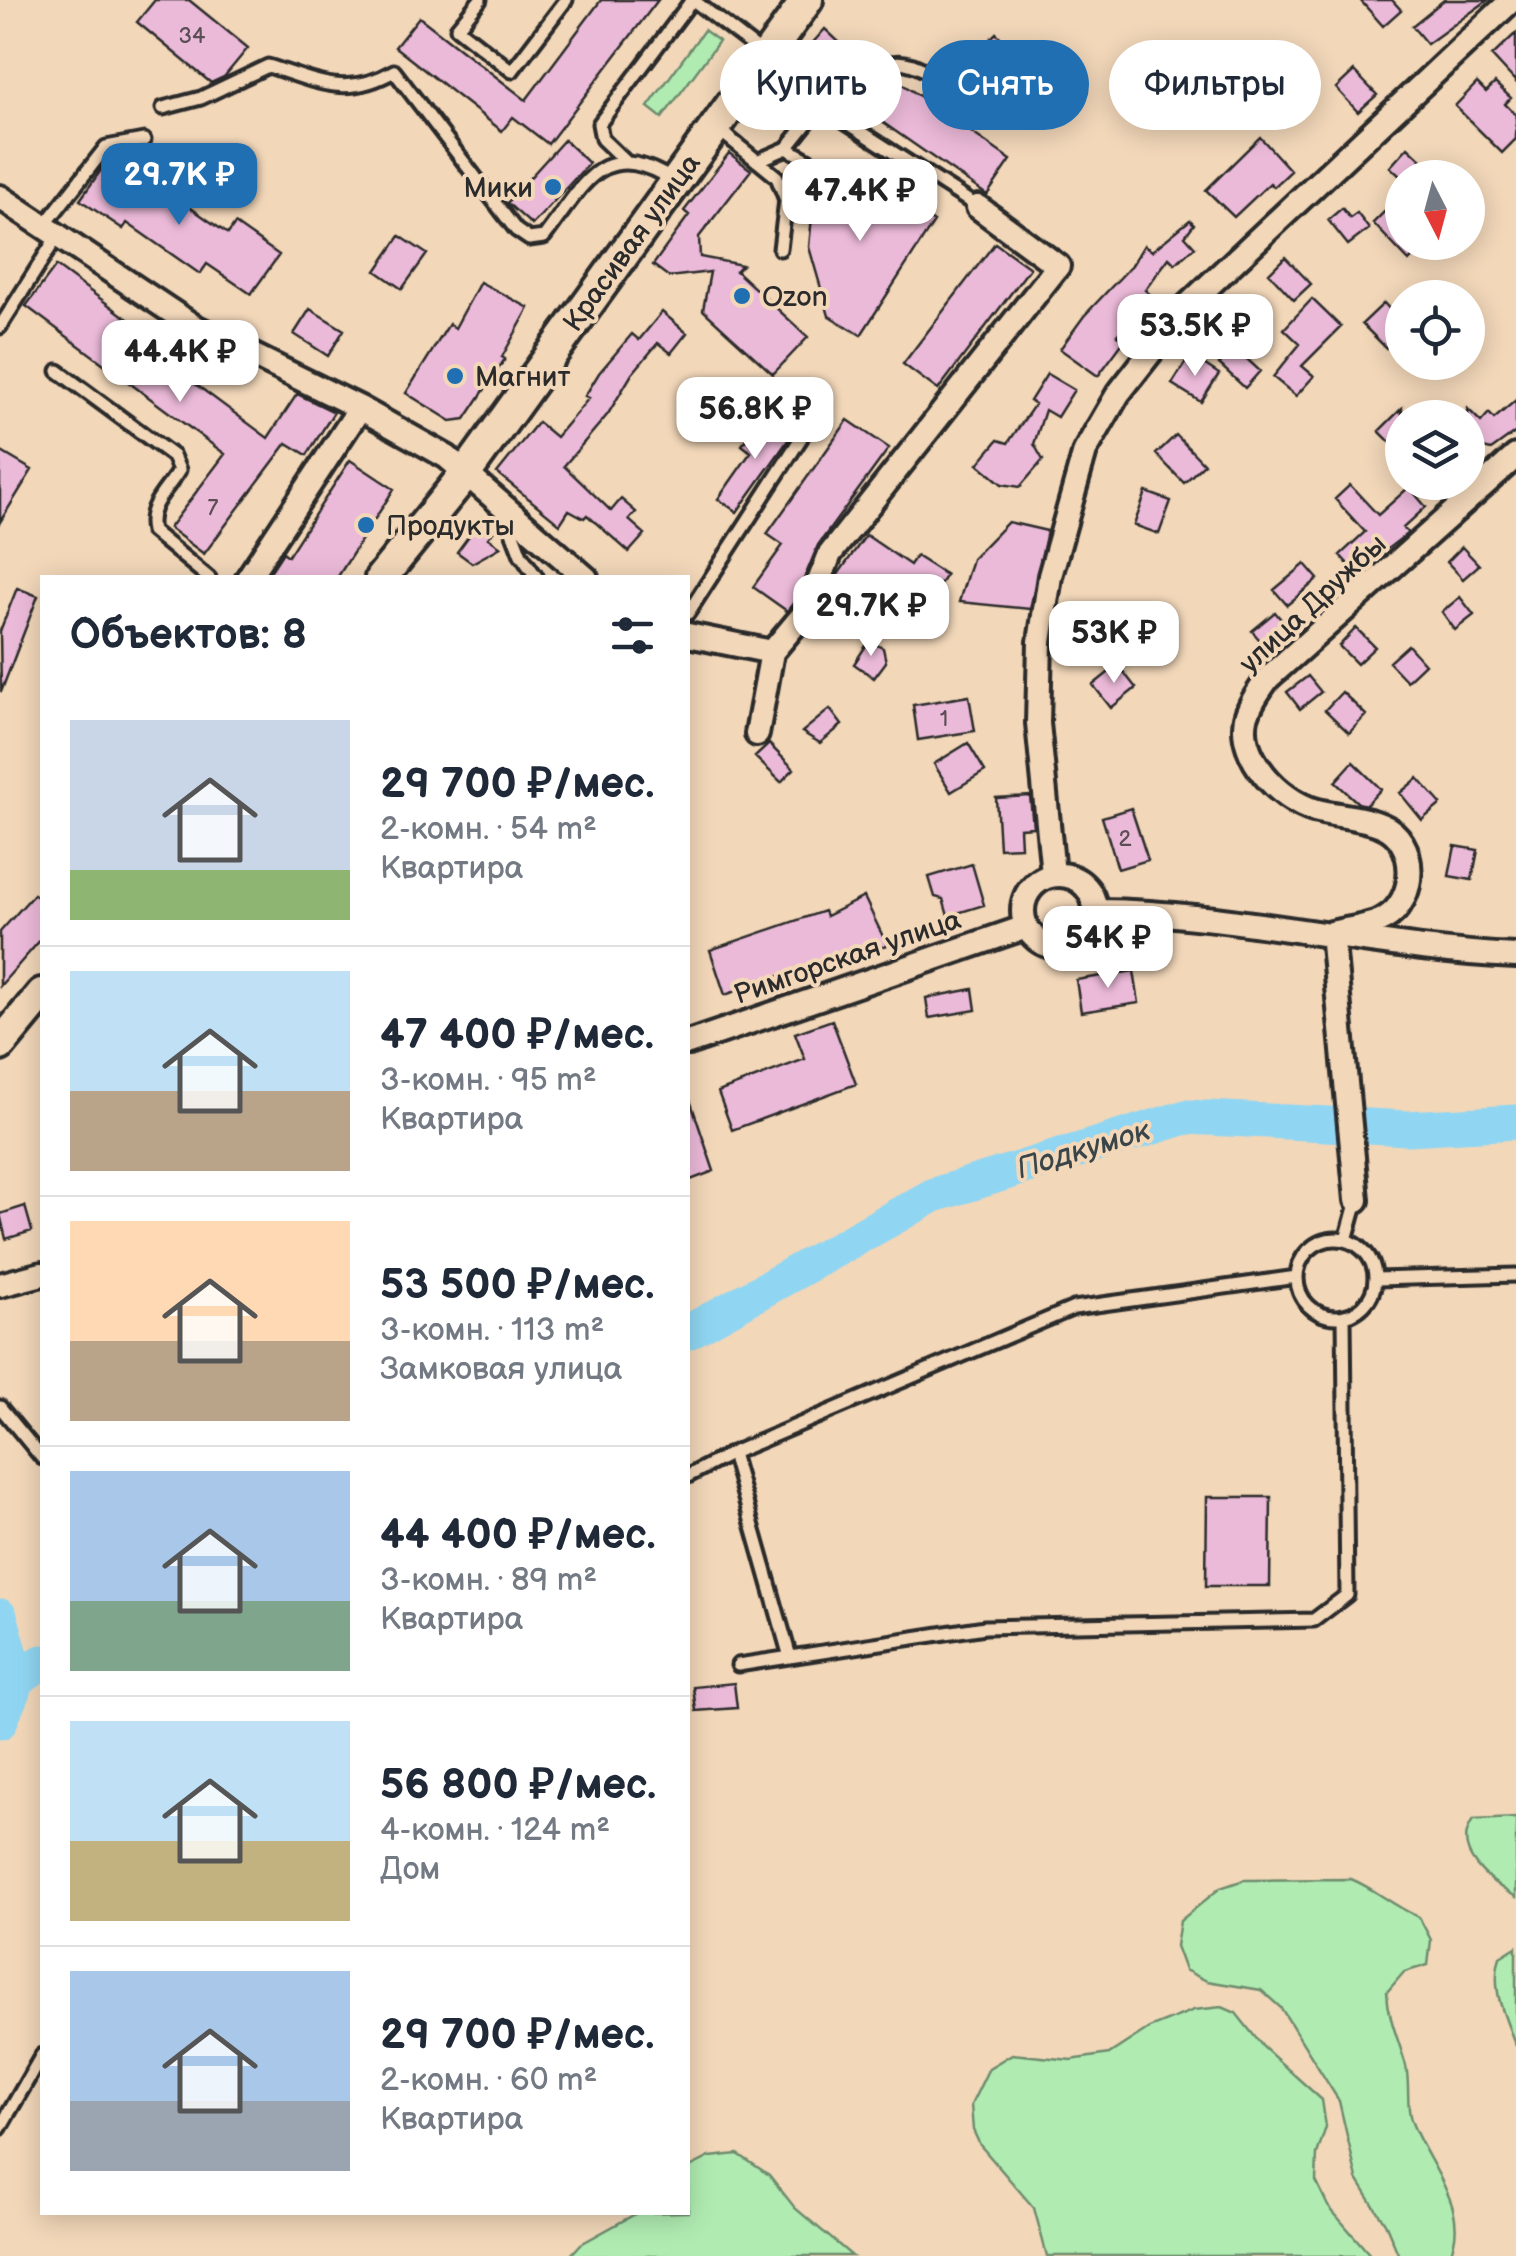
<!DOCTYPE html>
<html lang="ru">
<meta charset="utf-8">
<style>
:root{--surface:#fff;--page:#f2f2f3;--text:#1f2937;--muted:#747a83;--line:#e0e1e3;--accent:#1f6fb2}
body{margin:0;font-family:"Balsamiq Sans",sans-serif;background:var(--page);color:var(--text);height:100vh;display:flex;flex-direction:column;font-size:38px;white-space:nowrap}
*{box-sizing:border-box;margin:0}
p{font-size:32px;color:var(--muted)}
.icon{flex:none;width:55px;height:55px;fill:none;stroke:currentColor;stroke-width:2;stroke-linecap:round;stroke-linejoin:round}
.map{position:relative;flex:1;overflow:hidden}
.panel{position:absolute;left:40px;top:575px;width:650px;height:1640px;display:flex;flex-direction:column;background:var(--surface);border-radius:0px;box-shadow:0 5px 25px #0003}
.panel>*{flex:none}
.top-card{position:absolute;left:720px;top:40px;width:645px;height:90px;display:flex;gap:20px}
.needle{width:65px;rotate:174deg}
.buttons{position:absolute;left:1385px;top:160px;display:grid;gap:20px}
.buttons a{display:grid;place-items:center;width:100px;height:100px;border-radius:50%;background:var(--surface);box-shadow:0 5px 25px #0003;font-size:50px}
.price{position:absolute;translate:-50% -85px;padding:0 22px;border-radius:20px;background:#fff;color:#222;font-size:32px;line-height:65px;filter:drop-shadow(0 2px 5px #0008)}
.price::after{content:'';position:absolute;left:50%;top:60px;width:30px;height:22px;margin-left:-15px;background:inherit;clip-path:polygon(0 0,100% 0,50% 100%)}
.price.on{background:var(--accent);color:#fff}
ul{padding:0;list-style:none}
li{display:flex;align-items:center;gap:30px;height:250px;padding:0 30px}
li+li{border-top:2px solid var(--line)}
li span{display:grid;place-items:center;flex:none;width:280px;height:200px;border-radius:0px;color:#555}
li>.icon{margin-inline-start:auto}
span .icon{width:120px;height:120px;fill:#fffc;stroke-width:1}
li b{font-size:42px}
h2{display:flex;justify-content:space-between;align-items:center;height:120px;padding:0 30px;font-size:42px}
.tag{padding:0 35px;border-radius:45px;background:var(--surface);box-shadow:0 5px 25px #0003;font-size:35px;line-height:90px}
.tag.on{background:var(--accent);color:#fff}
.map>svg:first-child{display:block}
.green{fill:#b0ecb2;stroke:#6e8c6e;stroke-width:2.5}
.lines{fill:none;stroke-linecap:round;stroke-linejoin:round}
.river{stroke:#90d6f2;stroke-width:35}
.building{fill:#ecbad9;stroke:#2b2b2b;stroke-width:2.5}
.service-casing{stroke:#2b2b2b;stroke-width:19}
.minor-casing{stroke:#2b2b2b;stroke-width:30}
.secondary-casing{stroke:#2b2b2b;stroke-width:38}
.service{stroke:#f2d7b9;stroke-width:11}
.minor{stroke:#f2d7b9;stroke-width:22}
.secondary{stroke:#f2d7b9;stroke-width:30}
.poi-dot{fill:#1f6fb2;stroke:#f2d7b9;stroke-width:4}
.labels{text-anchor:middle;stroke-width:8;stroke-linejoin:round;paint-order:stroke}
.number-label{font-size:22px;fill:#5b4f56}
.poi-label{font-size:28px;fill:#2b2b2b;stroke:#f2d7b9;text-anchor:start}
.street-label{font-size:28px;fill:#2b2b2b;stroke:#f2d7b9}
.water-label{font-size:30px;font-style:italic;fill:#3a4549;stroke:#f2d7b9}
</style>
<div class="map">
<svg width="1516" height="2256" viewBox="0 0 1516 2256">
<rect width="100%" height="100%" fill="#f2d7b9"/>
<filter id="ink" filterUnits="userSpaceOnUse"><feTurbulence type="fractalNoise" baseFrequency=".01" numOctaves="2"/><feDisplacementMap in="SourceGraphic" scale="20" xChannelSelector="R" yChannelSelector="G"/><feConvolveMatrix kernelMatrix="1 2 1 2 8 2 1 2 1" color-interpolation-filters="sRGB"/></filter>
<g filter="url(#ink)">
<path class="green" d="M704,30L719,41L662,118L648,107Z
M1516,1818V1897C1490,1882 1450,1852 1473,1820Z
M1351,1879C1376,1889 1394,1907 1419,1917L1431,1940L1428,1965L1404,1972L1387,1992C1388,2019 1399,2040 1406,2066C1410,2084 1406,2104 1411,2120C1426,2163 1473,2209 1449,2256H1399L1386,2225L1357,2179L1339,2101L1281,2008L1261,1990L1207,1981L1185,1970L1176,1946L1180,1921L1220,1888L1244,1880Z
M1516,1947V2046C1505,2017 1490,1989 1500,1957Z
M1222,2007L1236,2013L1263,2047L1322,2100L1326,2127L1317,2154L1316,2181L1328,2206L1371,2256H1047L1034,2208L980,2145L973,2130L971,2105L989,2068L1012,2054L1071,2060L1109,2054L1149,2028L1194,2010Z
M738,2154L769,2175L795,2208L852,2256H570L581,2244L637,2213L688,2212V2168L710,2157Z"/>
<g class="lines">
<path class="river" d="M688,1332L934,1195L1186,1117L1408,1128L1516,1122
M0,1616L18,1679
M0,1722L18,1679L42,1662"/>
</g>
<path class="building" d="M155,0H189L248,48L224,77L211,83L137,22Z
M601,0H658L548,144L513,117L502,131L395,47L419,17L526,100Z
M1360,0H1392L1401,10L1383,26Z
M1444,0H1488L1427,44L1412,26Z
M825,29L839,42L824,59L809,47Z
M996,33L1017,54L996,76L974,55Z
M1516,33V82L1492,56Z
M1354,71L1377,95L1358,112L1336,88Z
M888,74L1011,160L987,195L859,106L879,78Z
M783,83L800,96L787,112L770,99Z
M1477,83L1486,92L1495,83L1511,98L1505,104L1516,115V139L1502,153L1455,106Z
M1260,137L1291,171L1274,187L1270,183L1234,217L1206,190Z
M564,140L589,163L532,225L507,203Z
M1408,147L1441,178H1402L1390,167Z
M729,153L751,170L699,237L700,257L742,265L736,271L808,337L773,374L703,310L710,272L669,277L653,265L689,215L684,211Z
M834,159L934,222L861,335L829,316L809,247L815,186Z
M108,160L146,186L151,180L228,234L235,224L279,255L251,294L207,264L200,274L127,223L123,229L80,200Z
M1342,208L1350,218L1357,213L1369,229L1348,245L1328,220Z
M1385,211L1402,229V242H1428L1409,261L1373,223Z
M1190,220L1194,224L1185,236L1195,247L1175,264L1169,258L1145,290L1153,297L1117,335L1124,341L1098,376L1060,349L1084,316L1132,265L1144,245L1152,251Z
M400,236L427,254L402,289L376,271Z
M995,243L1030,268L938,390L903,364Z
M1285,257L1311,284L1294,300L1269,273Z
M56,266L147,333L140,343L268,438L297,394L334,412L307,455L287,443L204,554L169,528L225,454L26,306Z
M480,282L529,308L502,357L505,359L465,419L451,421L406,393L449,324L455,328Z
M1312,299L1341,327L1302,366L1314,376L1296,396L1273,377L1300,344L1284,329Z
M1384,303L1402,323V332L1386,348L1362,324Z
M310,309L344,330L328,356L294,334Z
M662,312L687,333L671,353L658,343L632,374L608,414L564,466L611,511L621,499L636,512L629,520L645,534L629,552L587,515L584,518L569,510L560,524L497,473L538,422L556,437L589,398L585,396L599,373L632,334L639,340Z
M1235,348L1260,371L1245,388L1219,364Z
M1190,355L1219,374L1201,402L1172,384Z
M1047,374L1074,390L1057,417L1045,410L1034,444L1043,460L1020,487L1002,484L978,464L998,440L1008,443L1035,404L1030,401Z
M1516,400V432L1491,450L1479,447L1468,436V409L1481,422L1489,413L1494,419Z
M1402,408V454L1379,431Z
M763,416L791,436L737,512L718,499L751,452L742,445Z
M848,420L889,448L818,545L795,601L787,611L753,587L783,545L767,534Z
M1176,435L1204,464L1184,483L1156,454Z
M0,451L32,470L0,522Z
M350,460L394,489L337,578H266L283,552L288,556Z
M1350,485L1378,515L1409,487L1426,507L1403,528L1408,533L1356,573L1340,555L1365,532L1335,499Z
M1146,492L1171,501L1159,534L1134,525Z
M482,518L496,528L488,538L501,547L472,563L457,552Z
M1008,522L1047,531L1030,609L959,602L972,559Z
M866,535L910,565L916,556L946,575L926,606L890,583L867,616L831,592L839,573Z
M1462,547L1479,565L1463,579L1447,562Z
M1305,564L1318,579L1287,605L1274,590Z
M17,588L38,596L1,692L0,631Z
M1460,597L1474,615L1455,630L1442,612Z
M1275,612L1293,634L1271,653L1252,631Z
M1356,628L1375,647L1357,664L1339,646Z
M869,641L883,648L886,662L874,678L854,664Z
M1408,645L1425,664L1407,681L1389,662Z
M1118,665L1136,688L1111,708L1093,685Z
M1308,676L1321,692L1300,709L1287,692Z
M1342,692L1366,715L1349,733L1325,710Z
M969,696L975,731L918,740L913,705Z
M830,709L842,725L820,743L802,732Z
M968,743L985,771L951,792L934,764Z
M769,744L794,769L781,782L755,757Z
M1353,762L1381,789L1366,805L1358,803L1335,782Z
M1418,778L1441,804L1422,820L1400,793Z
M1030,796L1033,827L1020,828L1021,847L999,848L996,798Z
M1131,808L1148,860L1118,869L1102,817Z
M1455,846L1478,850L1472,880L1449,876Z
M972,864L984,905L948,916L943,899L935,897L929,877Z
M34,894L42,901V938L0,986V932Z
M864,897L887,945L857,957L855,950L725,995L710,950L824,911L826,916Z
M1134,971L1139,1003L1081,1012L1076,980Z
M973,989L976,1010L929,1018L926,998Z
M832,1020L856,1084L732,1130L718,1092L805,1059L795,1033Z
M690,1100L714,1171L688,1181V1101Z
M25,1206L32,1231L6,1239L0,1214Z
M1207,1497H1271L1270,1586H1206Z
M734,1683L737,1708L696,1711L693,1687Z"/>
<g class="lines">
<g class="service-casing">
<path id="service" d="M480,0L457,28L512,71L566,0
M693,0L766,56
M163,108L201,98L268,66C317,81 345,99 394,71L516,230L529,239L544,237C584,185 602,135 674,181
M829,111C897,33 912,60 983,113
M718,129L777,177L786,200L780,249
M787,148L815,113L829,111L978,207
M757,161L787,148L813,163
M626,162L602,139L599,124L692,0
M44,226L106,147L144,140
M0,327L58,235
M58,371L173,456L179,470C167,491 146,505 152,531L209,578
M506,516L521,555L537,578
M688,613L801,438
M1297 1278a39 39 0 1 1 78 0a39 39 0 1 1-78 0Z
M1346,1240L1357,1200
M1376,1279L1516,1275
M0,1407L42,1458
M732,1453L790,1657
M688,1476L732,1453L1074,1308L1297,1277
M738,1665L985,1627L1314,1620L1347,1595L1344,1316
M0,2128L42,2055"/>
</g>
<g class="minor-casing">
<path id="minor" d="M0,197L193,326L360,408L447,457L586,578
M248,578L360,408
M688,635L772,652
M757,734L772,652L808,609L830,554L1058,266L978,207
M1053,874L1038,723L1040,642L1050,576L1085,451L1118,394L1186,307L1512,0
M1023 911a36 36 0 1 1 72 0a36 36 0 1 1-72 0Z
M1096,911C1238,912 1375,950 1516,956
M1332,933C1347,929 1370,927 1384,919C1418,900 1419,840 1381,825C1360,816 1335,816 1314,810C1280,800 1238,757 1246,718C1250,703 1259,691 1268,678L1516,456
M1332,933L1357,1200
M688,1043L1026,927
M0,1285L42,1274"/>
</g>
<g class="secondary-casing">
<path id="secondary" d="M381,578L466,473L807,0
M0,1045L42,994"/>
</g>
<use href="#service" class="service"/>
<use href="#minor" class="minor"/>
<use href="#secondary" class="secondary"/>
</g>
</g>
<g class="poi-dot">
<circle cx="553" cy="187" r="10"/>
<circle cx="742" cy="296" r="10"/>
<circle cx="455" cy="376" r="10"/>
<circle cx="366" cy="525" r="10"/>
</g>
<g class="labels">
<g class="number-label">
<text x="192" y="43">34</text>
<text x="213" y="515">7</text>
<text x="944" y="726">1</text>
<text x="1125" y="846">2</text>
</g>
<g class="poi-label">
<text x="533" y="197" text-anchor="end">Мики</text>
<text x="762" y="306">Ozon</text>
<text x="475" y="386">Магнит</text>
<text x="386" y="535">Продукты</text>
</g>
<g class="street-label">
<text transform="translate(631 242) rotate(-54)" y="10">Красивая улица</text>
<text transform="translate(1312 603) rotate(-43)" y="10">улица Дружбы</text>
<text transform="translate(847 956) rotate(-19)" y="10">Римгорская улица</text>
</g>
<g class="water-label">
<text transform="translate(1083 1149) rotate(-17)" y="10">Подкумок</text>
</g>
</g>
</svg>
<div class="buttons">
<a><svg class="needle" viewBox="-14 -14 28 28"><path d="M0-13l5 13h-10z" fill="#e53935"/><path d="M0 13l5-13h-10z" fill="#747a83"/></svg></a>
<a><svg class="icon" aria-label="locate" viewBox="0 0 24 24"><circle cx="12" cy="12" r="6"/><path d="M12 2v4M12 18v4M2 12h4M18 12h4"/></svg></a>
<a><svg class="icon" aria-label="layers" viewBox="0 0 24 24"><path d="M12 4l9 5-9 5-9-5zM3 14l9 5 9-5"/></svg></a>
</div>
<b class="price on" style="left:179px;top:228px">29.7K ₽</b>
<b class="price" style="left:860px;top:244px">47.4K ₽</b>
<b class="price" style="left:1195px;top:379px">53.5K ₽</b>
<b class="price" style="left:180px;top:405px">44.4K ₽</b>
<b class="price" style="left:755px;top:462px">56.8K ₽</b>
<b class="price" style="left:871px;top:659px">29.7K ₽</b>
<b class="price" style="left:1114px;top:686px">53K ₽</b>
<b class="price" style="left:1108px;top:991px">54K ₽</b>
<div class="top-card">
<a class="tag">Купить</a>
<a class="tag on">Снять</a>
<a class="tag">Фильтры</a>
</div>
<section class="panel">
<h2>Объектов: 8<svg class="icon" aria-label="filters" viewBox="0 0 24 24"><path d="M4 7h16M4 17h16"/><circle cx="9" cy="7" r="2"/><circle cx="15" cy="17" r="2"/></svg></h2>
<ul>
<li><span style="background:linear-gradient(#c9d6e8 75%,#8fb573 0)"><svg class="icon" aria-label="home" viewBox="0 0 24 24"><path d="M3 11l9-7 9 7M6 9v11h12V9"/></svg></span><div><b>29 700 ₽/мес.</b><p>2-комн. · 54 m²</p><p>Квартира</p></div></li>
<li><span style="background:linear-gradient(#bfe0f5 60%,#b9a48a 0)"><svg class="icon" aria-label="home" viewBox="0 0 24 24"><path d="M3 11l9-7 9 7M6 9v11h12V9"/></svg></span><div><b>47 400 ₽/мес.</b><p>3-комн. · 95 m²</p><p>Квартира</p></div></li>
<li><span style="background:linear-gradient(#ffd9b3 60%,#b9a48a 0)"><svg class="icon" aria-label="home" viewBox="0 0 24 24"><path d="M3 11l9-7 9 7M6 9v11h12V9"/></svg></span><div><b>53 500 ₽/мес.</b><p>3-комн. · 113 m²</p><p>Замковая улица</p></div></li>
<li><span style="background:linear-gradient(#a9c7e8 65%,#7fa58c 0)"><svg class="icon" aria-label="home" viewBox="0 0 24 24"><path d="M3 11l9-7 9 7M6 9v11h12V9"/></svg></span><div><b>44 400 ₽/мес.</b><p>3-комн. · 89 m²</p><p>Квартира</p></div></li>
<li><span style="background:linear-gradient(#bfe0f5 60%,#c2b280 0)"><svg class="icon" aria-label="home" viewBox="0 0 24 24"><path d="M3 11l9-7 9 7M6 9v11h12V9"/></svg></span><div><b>56 800 ₽/мес.</b><p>4-комн. · 124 m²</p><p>Дом</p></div></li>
<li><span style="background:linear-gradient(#a9c7e8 65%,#9aa5b1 0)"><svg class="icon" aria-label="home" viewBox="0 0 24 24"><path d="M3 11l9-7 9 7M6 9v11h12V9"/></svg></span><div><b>29 700 ₽/мес.</b><p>2-комн. · 60 m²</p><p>Квартира</p></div></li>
</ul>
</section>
</div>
